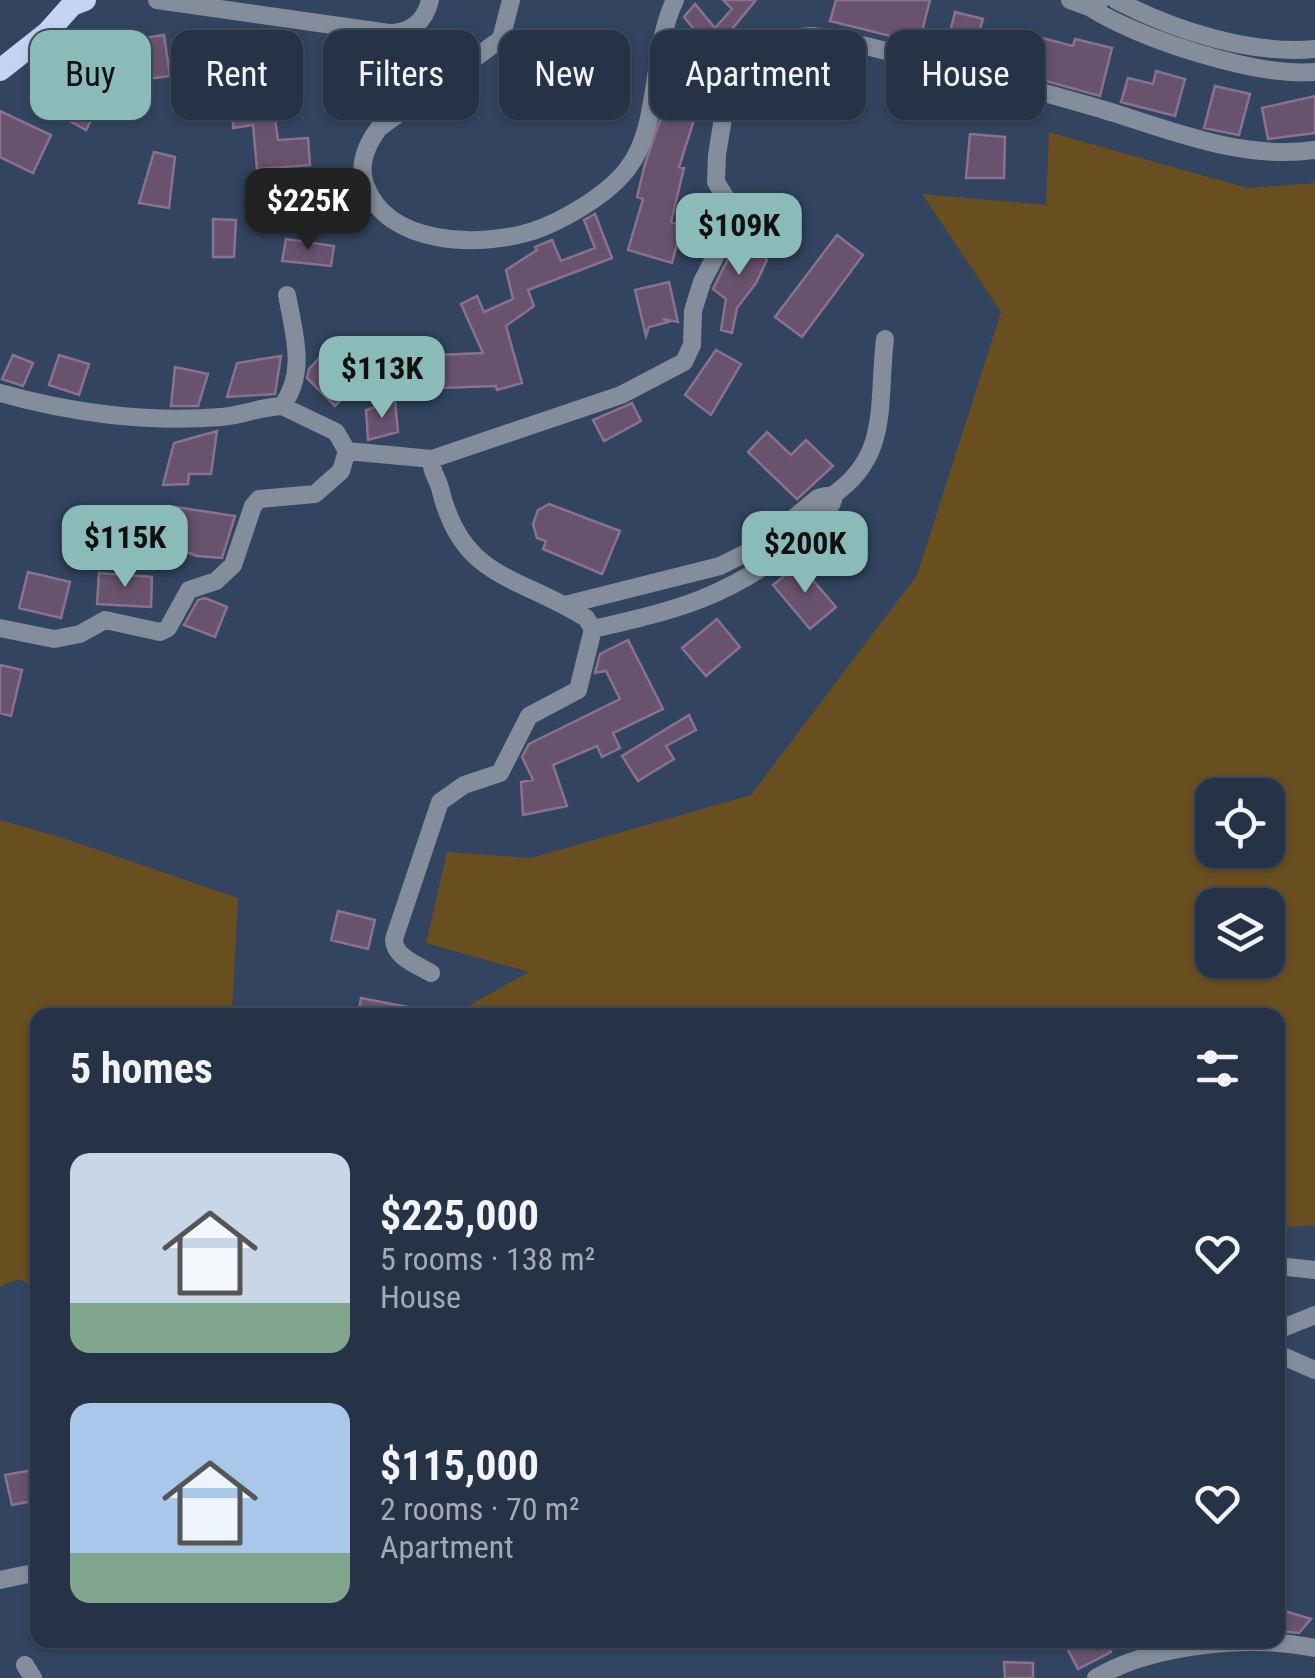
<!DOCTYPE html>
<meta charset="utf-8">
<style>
:root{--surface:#263347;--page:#323f52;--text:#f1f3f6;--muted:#a4aab4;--line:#424e60;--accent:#8bbbb9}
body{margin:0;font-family:"Roboto Condensed",sans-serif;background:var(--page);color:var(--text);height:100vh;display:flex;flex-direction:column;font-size:38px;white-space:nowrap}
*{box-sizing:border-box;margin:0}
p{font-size:32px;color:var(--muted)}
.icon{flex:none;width:55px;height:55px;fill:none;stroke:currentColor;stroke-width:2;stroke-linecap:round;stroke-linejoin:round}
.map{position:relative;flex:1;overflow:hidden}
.drawer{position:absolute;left:30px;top:1008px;width:1255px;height:640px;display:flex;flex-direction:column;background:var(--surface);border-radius:20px;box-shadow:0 2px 8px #0004,0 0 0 2px var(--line)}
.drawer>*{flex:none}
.guide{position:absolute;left:30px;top:30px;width:1255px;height:90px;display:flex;gap:20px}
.controls{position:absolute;left:1195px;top:778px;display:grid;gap:20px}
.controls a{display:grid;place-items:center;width:90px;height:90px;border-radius:20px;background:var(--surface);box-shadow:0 2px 8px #0004,0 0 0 2px var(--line);font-size:50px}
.price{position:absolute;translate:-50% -85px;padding:0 22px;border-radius:20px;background:var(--accent);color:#111;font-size:32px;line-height:65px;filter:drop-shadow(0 2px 5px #0008)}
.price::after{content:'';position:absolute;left:50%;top:60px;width:30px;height:22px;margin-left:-15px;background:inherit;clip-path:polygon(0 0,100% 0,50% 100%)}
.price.on{background:#222;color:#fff}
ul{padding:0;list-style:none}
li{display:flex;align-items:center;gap:30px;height:250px;padding:0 40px}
li span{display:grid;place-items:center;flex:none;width:280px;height:200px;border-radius:20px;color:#555}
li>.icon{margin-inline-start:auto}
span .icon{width:120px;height:120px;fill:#fffc;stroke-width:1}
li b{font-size:42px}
h2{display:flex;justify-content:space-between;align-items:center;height:120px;padding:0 40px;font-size:42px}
.chip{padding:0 35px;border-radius:20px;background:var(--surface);box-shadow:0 2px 8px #0004,0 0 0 2px var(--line);font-size:35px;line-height:90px}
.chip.on{background:var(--accent);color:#111}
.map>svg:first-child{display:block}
.green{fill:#694e1f;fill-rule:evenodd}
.building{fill:#68526d;stroke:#89728f;stroke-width:2.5}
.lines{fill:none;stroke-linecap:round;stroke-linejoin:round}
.minor{stroke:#848d9b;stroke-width:18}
.major{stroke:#c3d5f2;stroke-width:22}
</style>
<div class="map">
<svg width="1315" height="1678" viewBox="0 0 1315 1678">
<rect width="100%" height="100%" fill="#32445f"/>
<path class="green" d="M1049,132L1247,188L1315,183V1225L1278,1228V1015H452L529,972L426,943L447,852L531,858L751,795L917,575L1001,312L922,194L1046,205ZM1212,795H1268V850H1212ZM1212,905H1268V960H1212Z
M0,820L63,838L238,898L232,1013L238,1015H38L37,1289L19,1279L0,1286Z"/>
<path class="building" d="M723,0H756L713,52L684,17L695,4L715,28L732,9Z
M836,0H930L919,43L830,21Z
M955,12L983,19L978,36L1019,47L1023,33L1073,46L1075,39L1112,48L1100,96L945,53Z
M164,35L170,76L110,84L104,44Z
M673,52L702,68L695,96L667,87Z
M50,67L104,97L86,130L32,100Z
M1156,71L1185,79L1175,116L1121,102L1128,78L1153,84Z
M269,74L278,140L308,138L310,165L257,169L253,125L233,128V86Z
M1215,86L1250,94L1239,135L1204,128Z
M1315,96V133L1268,139L1262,108Z
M0,111L51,135L33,173L0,157Z
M663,111L694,120L679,167L684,168L671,222L682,225L672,263L628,250L643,199L637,197L645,164Z
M970,134L1005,137L1004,178H966Z
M154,152L175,157L169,208L139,203Z
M327,184L328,218L278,228L272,214L261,213L259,197Z
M595,214L612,258L528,290L534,306L506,326L522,383L497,390L496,386L440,388L438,355L483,353L461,304L477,296L484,312L513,299L506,270L537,250L535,247L552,240L561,261L595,248L584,220Z
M213,219L236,220L234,257H213Z
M742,231L767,260L756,283L737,308L732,333L721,330L726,299L713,289Z
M837,235L863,255L802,337L775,317Z
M286,239L334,246L331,266L282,261Z
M669,282L678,322L663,319L668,322L649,327L646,336L635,290Z
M716,350L741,364L711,415L685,395Z
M13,355L33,363L23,386L2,379Z
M59,355L89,364L79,395L49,385Z
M281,356L275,394L227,397L237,363Z
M319,358L349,392L335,406L307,378L309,369Z
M175,367L208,374L198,406H171Z
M395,400L398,432L368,440L366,410Z
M632,403L641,421L604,441L593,420Z
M217,431L211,474H189L188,484L163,485L174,443Z
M767,432L791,455L806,440L833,466L797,499L748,452Z
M549,504L620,531L602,574L543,549L546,541L537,538L533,524L538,510Z
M169,506L235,516L222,558L197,556L164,543Z
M799,564L836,607L810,629L773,585Z
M28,572L70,582L61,618L19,608Z
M99,573L152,577L151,607L97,604Z
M205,598L227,607L215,637L184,625L198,600Z
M717,619L740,647L706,676L682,648Z
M628,640L663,709L613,733L620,748L602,757L597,746L553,765L567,806L523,815L521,782L533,780L522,757L529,744L620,699L606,671L595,673L600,654Z
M0,665L22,670L11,716L0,713Z
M689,715L696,730L666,746L674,759L638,781L622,756Z
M338,911L375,920L368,949L331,940Z
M361,998L418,1009L417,1015H358Z
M38,1469V1500L12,1505L5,1475Z
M1278,1609L1311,1619L1299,1633L1278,1631Z
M1072,1640H1105L1111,1652L1078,1669L1065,1644Z
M1004,1662L1033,1663V1678H1005Z"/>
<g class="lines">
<path class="minor" d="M157,0L389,33C411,33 425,22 430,0
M511,0L501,39L379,128C367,144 358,164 365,184C386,246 480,248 533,231C563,221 609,194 628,168C661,125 650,51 675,0
M1070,0L1089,7L1101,0
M1116,0C1173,30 1250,55 1315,49
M1089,7C1139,39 1256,77 1315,72
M0,393C70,413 148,423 221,417C242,415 261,407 282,406C307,372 294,334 287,295
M282,406L336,432L347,451L432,459C430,470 437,477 440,488C462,580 516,574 586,618L593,629L578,690L529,716L500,773L464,785L440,802L394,939C394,957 416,964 431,973
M432,459L621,395L684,362L692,345L693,311L702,282L733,222V210L716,182L717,155L729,81L774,39L812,36L838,39C923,60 1007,82 1091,106C1164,127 1238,161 1315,150
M830,497C891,457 877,405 885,339
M565,605L720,566L760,546L818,498L826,496L833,500C827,517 812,530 798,541C730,597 677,610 593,629
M0,628L54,639L80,634L105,620L160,632L168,628L189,590L216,581L233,565L253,506L259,499L315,494L341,471L347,451
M1278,1266L1315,1270
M1278,1330L1315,1315
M1278,1354L1315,1370
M0,1580L38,1572
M25,1665L33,1678
M1096,1678C1152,1644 1252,1635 1315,1648"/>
<path class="major" d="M0,70L47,33L72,5L85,0"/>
</g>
</svg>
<div class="controls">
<a><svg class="icon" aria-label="locate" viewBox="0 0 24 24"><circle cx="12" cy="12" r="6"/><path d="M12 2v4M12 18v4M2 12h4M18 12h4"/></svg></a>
<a><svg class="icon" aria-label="layers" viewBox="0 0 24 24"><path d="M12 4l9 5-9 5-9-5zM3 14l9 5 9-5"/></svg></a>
</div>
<b class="price on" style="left:308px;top:253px">$225K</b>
<b class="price" style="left:739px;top:278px">$109K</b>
<b class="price" style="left:382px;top:421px">$113K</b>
<b class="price" style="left:125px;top:590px">$115K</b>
<b class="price" style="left:805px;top:596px">$200K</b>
<div class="guide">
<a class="chip on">Buy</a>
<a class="chip">Rent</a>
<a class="chip">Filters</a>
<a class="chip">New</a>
<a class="chip">Apartment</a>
<a class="chip">House</a>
</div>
<section class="drawer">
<h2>5 homes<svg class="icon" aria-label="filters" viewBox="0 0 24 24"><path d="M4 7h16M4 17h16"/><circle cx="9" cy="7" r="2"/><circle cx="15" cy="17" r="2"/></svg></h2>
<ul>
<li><span style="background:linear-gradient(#c9d6e8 75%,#7fa58c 0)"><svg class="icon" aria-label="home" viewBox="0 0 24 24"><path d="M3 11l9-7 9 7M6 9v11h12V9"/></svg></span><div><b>$225,000</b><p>5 rooms · 138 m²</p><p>House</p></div><svg class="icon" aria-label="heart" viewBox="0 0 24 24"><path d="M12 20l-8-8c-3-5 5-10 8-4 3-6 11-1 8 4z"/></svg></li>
<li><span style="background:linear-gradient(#a9c7e8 75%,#7fa58c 0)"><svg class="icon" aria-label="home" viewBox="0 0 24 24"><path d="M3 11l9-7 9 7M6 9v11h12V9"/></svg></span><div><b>$115,000</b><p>2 rooms · 70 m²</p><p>Apartment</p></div><svg class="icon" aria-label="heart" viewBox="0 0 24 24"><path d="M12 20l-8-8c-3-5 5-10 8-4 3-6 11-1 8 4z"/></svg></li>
</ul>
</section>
</div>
